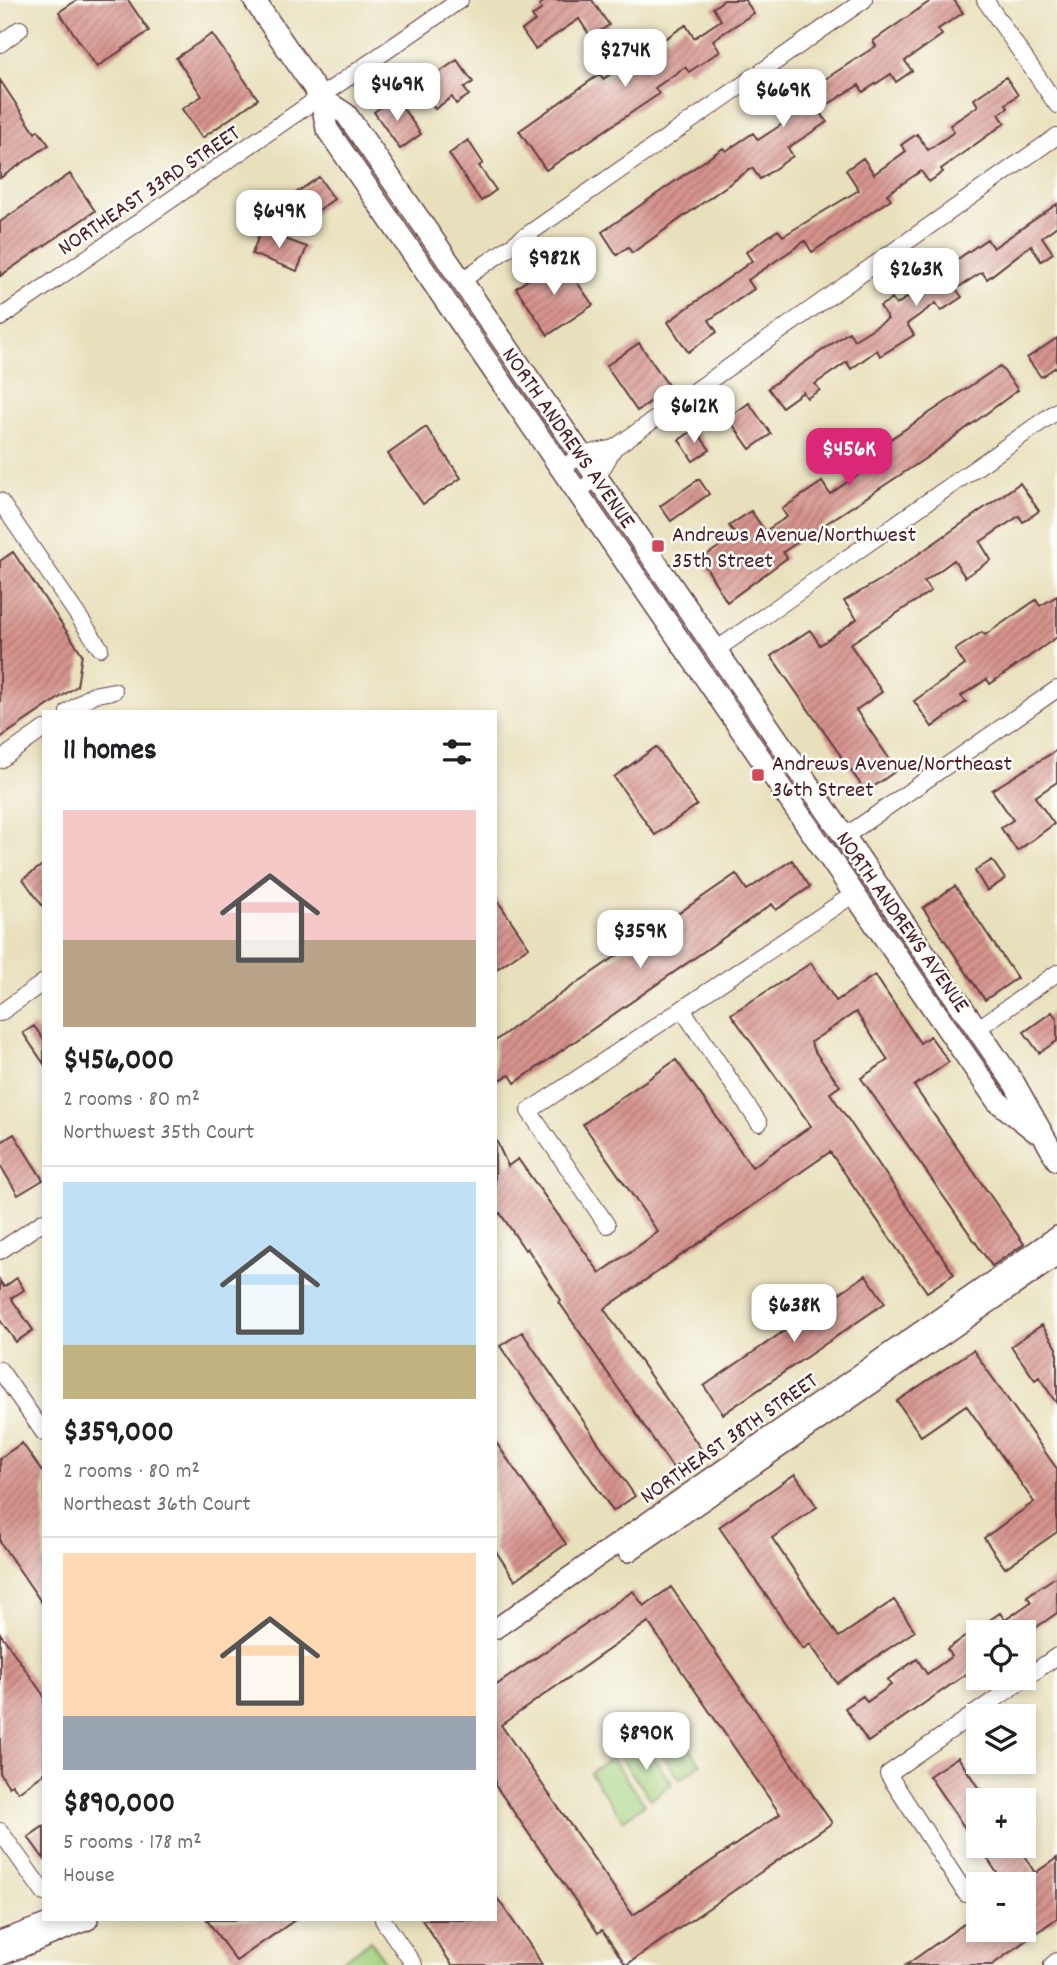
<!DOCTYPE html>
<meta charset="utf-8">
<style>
:root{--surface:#fff;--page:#f2f2f2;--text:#202124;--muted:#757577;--line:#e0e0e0;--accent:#db2777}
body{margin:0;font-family:Dekko,sans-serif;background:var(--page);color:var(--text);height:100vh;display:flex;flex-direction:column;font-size:26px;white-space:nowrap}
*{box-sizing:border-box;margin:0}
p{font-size:23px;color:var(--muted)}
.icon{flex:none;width:38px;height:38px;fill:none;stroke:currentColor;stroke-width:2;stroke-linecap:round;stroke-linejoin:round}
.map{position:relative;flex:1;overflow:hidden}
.drawer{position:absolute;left:42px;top:710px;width:455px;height:1211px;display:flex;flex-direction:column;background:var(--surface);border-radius:0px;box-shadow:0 4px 10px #0003}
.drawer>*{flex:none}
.fabs{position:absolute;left:966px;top:1620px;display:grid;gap:14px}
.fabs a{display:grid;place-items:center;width:70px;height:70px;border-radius:0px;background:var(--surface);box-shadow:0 4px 10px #0003;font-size:35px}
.price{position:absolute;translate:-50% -60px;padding:0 16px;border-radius:14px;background:#fff;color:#222;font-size:23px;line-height:46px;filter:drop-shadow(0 2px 4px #0008)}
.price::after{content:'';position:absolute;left:50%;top:42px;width:21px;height:16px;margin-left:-10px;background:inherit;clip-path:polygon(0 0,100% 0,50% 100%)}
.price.on{background:var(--accent);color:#fff}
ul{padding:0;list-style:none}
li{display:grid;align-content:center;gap:14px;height:371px;padding:0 21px}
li+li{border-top:2px solid var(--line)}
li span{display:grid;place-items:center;height:217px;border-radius:0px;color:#555}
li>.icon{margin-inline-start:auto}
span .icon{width:126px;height:126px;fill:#fffc;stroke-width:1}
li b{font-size:30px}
h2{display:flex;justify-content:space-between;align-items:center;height:84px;padding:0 21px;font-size:30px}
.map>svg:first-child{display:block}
.green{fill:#a4d17f;stroke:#777855;stroke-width:2}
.building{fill:url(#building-hatch);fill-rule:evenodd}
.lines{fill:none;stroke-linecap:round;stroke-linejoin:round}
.minor-casing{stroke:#623c41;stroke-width:18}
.tertiary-casing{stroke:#623c41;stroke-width:22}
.secondary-casing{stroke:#623c41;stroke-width:24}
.minor{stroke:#fff;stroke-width:16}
.tertiary{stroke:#fff;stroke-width:19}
.secondary{stroke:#fff;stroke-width:21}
.poi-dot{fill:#d1495b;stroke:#fdfcf7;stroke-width:2.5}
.labels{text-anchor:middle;stroke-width:5;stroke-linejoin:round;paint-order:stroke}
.street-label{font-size:23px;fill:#4a1f2b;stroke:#fdfcf7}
.poi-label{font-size:23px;fill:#4a1f2b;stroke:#fdfcf7;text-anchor:start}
</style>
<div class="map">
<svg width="1057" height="1965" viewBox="0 0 1057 1965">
<defs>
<pattern id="building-hatch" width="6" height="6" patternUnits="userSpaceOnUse" patternTransform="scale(1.75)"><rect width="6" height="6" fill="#d5938c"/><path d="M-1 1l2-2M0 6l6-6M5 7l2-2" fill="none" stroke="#af7773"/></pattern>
</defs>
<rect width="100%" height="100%" fill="#fdfcf7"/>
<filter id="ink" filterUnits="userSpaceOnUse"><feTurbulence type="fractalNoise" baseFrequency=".0143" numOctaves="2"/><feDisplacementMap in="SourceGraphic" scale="14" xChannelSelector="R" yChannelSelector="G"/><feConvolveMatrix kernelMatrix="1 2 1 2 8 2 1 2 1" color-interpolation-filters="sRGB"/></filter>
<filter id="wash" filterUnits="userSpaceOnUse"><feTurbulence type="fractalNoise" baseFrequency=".00686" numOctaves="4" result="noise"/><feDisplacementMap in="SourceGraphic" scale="28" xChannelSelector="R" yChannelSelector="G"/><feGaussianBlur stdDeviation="1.57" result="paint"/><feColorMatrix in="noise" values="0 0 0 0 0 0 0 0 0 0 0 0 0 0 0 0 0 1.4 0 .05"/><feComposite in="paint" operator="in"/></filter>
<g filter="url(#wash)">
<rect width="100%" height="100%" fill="#e8e0bc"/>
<path class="green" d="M668,1717L701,1764L680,1779L646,1732Z
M639,1737L672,1784L651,1799L617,1753Z
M611,1758L645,1804L623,1820L590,1773Z
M371,1941L387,1965H336Z"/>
<g id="blocks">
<path class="building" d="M77,0H128L149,31L97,67L59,12Z
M547,0H592L609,25L591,37L579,19L535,49L522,30L535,21L532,16L542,9L539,5Z
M724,0H745L754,13L713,40L720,51L689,72L685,67L655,88L659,94L546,170L519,131L600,74L603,79L686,25L694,38L721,20L713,8Z
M932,0H954L963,13L938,29L942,35L905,61L912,71L896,82L891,74L863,92L859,85L819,110L827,122L788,148L793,156L760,179L752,168L632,253L628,247L617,255L602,232L723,148L726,151L753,133L758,140L787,121L779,109L876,46L873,41Z
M212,34L258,99L202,138L182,109L202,96L176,58Z
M457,60L473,82L464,88L469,95L456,104L452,97L435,109L419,86Z
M1006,77L1018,95L1006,104L1008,108L999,114L1005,123L941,169L943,172L929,182L921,171L887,194L891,199L812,252L805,241L748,280L754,289L709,320L717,332L688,352L668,322L752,261L746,252L778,230L783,236L859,190L846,170L863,158L874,174L906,151L901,145L917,134L928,150L954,132L950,125L978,106L974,99Z
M0,80L35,133L38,130L49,145L0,178Z
M395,97L421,134L400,149L374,112Z
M468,140L483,163L479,166L496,190L481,201L449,154Z
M70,174L95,211L0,276V222Z
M319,177L334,199L298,225L283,202Z
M1057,204V226L1042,237L1053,253L1041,261L1031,245L987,279L982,272L956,289L962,297L941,311L936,303L907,324L914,335L880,356L877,350L851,369L847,362L815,384L820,390L807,398L803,392L782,407L768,388L849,332L854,340L888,319L880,306L892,299L896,305L924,286L921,280L941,266L943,269L987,239L993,248Z
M261,230L307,247L297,271L252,254Z
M560,258L593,305L548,335L516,288Z
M1057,338V366L1041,377L1027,358Z
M639,343L670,388L637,411L606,366Z
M1000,366L1018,390L926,458L783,552L787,558L727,602L701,559L736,535L729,526L751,511L765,531L787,517L782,509L822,482L830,494L859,474L854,467L882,448L880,446Z
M749,403L771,434L750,449L728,418Z
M426,427L461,478L423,504L388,454Z
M695,429L710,450L693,461L679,440Z
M699,479L709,494L671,521L660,506Z
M1020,483L1039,511L1023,522L1019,516L980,542L991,560L965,577L954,560L924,582L931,591L850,644L882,692L856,710L897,770L866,792L771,656L810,630L820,645L857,619L844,601L887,576Z
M13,552L82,654L77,686L0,738V561Z
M1057,596V637L990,684L987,679L961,696L966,702L932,727L914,701L965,665L955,650L982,632L985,635L1036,600L1040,606Z
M656,747L697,805L655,835L614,777Z
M1057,750V782L1035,797L1054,824L1017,851L1001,828L1013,820L992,790Z
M792,860L810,887L776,910L772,904L515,1083L510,1075L495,1082V1041L526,1018L736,874L747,890Z
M992,860L1005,879L987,891L975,871Z
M44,864V908L23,879Z
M955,886L1017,978L985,1000L923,908Z
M495,897L529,947L495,970Z
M811,963L836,1001L875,975L920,1043L930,1036L949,1062L914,1086L1024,1244L992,1266L861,1078L888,1060L856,1012L811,1042L813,1049L840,1086L830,1093L954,1274L927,1292L830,1152L604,1309L701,1449L673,1468L559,1302L561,1300L527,1248L525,1250L500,1213L495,1217V1138L508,1166L518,1159L600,1273L658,1232L583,1124L676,1060L752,1167L811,1126L731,1014Z
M1052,1012L1057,1019V1041L1039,1053L1024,1032Z
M34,1026L44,1040V1064L23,1033Z
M14,1134L43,1180L18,1195L0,1165V1143Z
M866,1275L885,1303L723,1414L704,1386Z
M17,1278L24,1290L11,1298L33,1330L16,1342L0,1320V1281L4,1287Z
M1042,1325L1057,1348V1404L1039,1377L1035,1380L1011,1346Z
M522,1332L635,1496L613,1511L500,1346Z
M973,1350L1057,1469V1532L1005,1568L984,1538L1034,1502L966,1405L921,1436L897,1401Z
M495,1441L566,1544L515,1580L495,1550Z
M22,1443L44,1474V1606L0,1542V1458Z
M795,1474L817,1507L772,1538L839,1637L894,1600L915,1631L837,1683L810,1644L803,1649L719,1527Z
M1057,1576V1613L1028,1633H978V1666L868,1742L845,1708L863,1696L867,1702L891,1685L887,1680L917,1659L927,1674L952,1656L947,1649L1000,1613L1005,1620L1031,1602L1027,1596Z
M671,1587L832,1823L626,1965L602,1930L598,1933L495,1785V1686L633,1591L644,1606ZM648,1622L780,1814L633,1915L501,1725Z
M0,1633L44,1696V1774L18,1792L12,1784L9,1787L0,1773Z
M958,1757L987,1801H978V1847L929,1776Z
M44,1826V1859L28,1837Z
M979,1846H1018L1035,1873L1057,1858V1918L992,1965H906L978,1914V1930H1024V1885H1005Z
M495,1895L534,1951L542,1965H452L422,1920H495Z
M207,1920H295L236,1961Z"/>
</g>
</g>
<g filter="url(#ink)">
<use href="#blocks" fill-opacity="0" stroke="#623c41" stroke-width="2"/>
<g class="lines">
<g class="minor-casing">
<path id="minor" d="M985,0L1057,105
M0,44L20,29
M461,281L864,0
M0,318L460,0
M561,469L581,455L614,448
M577,492L597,478L614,448L1057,136
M0,501L100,648
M716,650L1057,411
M68,712L92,695L114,691
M0,760L44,729
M844,837L1057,689
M682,1009L759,1123
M0,1013L44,982
M977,1029L1057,973
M607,1225L529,1111L854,894
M0,1251L44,1221
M0,1370L44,1433
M0,1831L44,1893
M966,1894L888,1774L1057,1656
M383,1920L414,1965
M1052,1965L1057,1961"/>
</g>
<g class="tertiary-casing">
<path id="tertiary" d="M628,1552L1057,1256
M495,1629L1057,1236
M0,1941L57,1920
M0,1956L88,1920"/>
</g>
<g class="secondary-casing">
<path id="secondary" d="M254,0L321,98L346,114L408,203L977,1029L1014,1083L1057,1160
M321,98L327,129L997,1101L1035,1131"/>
</g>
<use href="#minor" class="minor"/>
<use href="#tertiary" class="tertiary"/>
<use href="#secondary" class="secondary"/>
</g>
</g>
<g class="poi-dot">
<rect x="651" y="539" width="14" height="14" rx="3.5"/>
<rect x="751" y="768" width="14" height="14" rx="3.5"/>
</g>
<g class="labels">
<g class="street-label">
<text transform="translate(148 189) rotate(-34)" y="8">NORTHEAST 33RD STREET</text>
<text transform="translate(570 437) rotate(55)" y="8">NORTH ANDREWS AVENUE</text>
<text transform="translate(904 921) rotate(55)" y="8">NORTH ANDREWS AVENUE</text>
<text transform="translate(728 1437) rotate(-35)" y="8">NORTHEAST 38TH STREET</text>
</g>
<g class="poi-label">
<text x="672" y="541">Andrews Avenue/Northwest<tspan x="672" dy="26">35th Street</tspan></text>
<text x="772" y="770">Andrews Avenue/Northeast<tspan x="772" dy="26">36th Street</tspan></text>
</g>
</g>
</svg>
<div class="fabs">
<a><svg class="icon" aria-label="locate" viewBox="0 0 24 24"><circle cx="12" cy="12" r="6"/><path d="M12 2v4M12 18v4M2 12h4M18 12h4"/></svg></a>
<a><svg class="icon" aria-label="layers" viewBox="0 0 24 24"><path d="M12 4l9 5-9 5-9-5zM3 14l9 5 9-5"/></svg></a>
<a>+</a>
<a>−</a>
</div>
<b class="price" style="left:625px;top:89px">$274K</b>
<b class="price" style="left:397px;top:123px">$469K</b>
<b class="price" style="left:783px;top:129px">$669K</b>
<b class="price" style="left:279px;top:250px">$649K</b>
<b class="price" style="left:554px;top:297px">$982K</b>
<b class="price" style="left:916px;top:308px">$263K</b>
<b class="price" style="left:694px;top:445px">$612K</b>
<b class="price on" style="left:849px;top:488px">$456K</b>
<b class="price" style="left:640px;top:970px">$359K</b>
<b class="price" style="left:794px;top:1344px">$638K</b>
<b class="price" style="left:646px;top:1772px">$890K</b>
<section class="drawer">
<h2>11 homes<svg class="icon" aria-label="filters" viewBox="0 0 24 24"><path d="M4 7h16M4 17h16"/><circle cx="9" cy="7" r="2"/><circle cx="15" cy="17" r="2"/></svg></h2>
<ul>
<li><span style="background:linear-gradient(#f6c9c9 60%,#b9a48a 0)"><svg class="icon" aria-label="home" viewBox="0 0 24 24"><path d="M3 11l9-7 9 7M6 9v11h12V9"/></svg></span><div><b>$456,000</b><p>2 rooms · 80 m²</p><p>Northwest 35th Court</p></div></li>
<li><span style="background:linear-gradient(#bfe0f5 75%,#c2b280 0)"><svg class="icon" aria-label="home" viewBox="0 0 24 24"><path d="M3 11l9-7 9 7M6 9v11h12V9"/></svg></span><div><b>$359,000</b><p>2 rooms · 80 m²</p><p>Northeast 36th Court</p></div></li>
<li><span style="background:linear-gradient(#ffd9b3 75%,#9aa5b1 0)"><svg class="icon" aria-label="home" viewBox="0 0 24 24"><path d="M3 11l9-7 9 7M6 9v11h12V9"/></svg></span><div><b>$890,000</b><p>5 rooms · 178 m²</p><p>House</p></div></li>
</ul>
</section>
</div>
